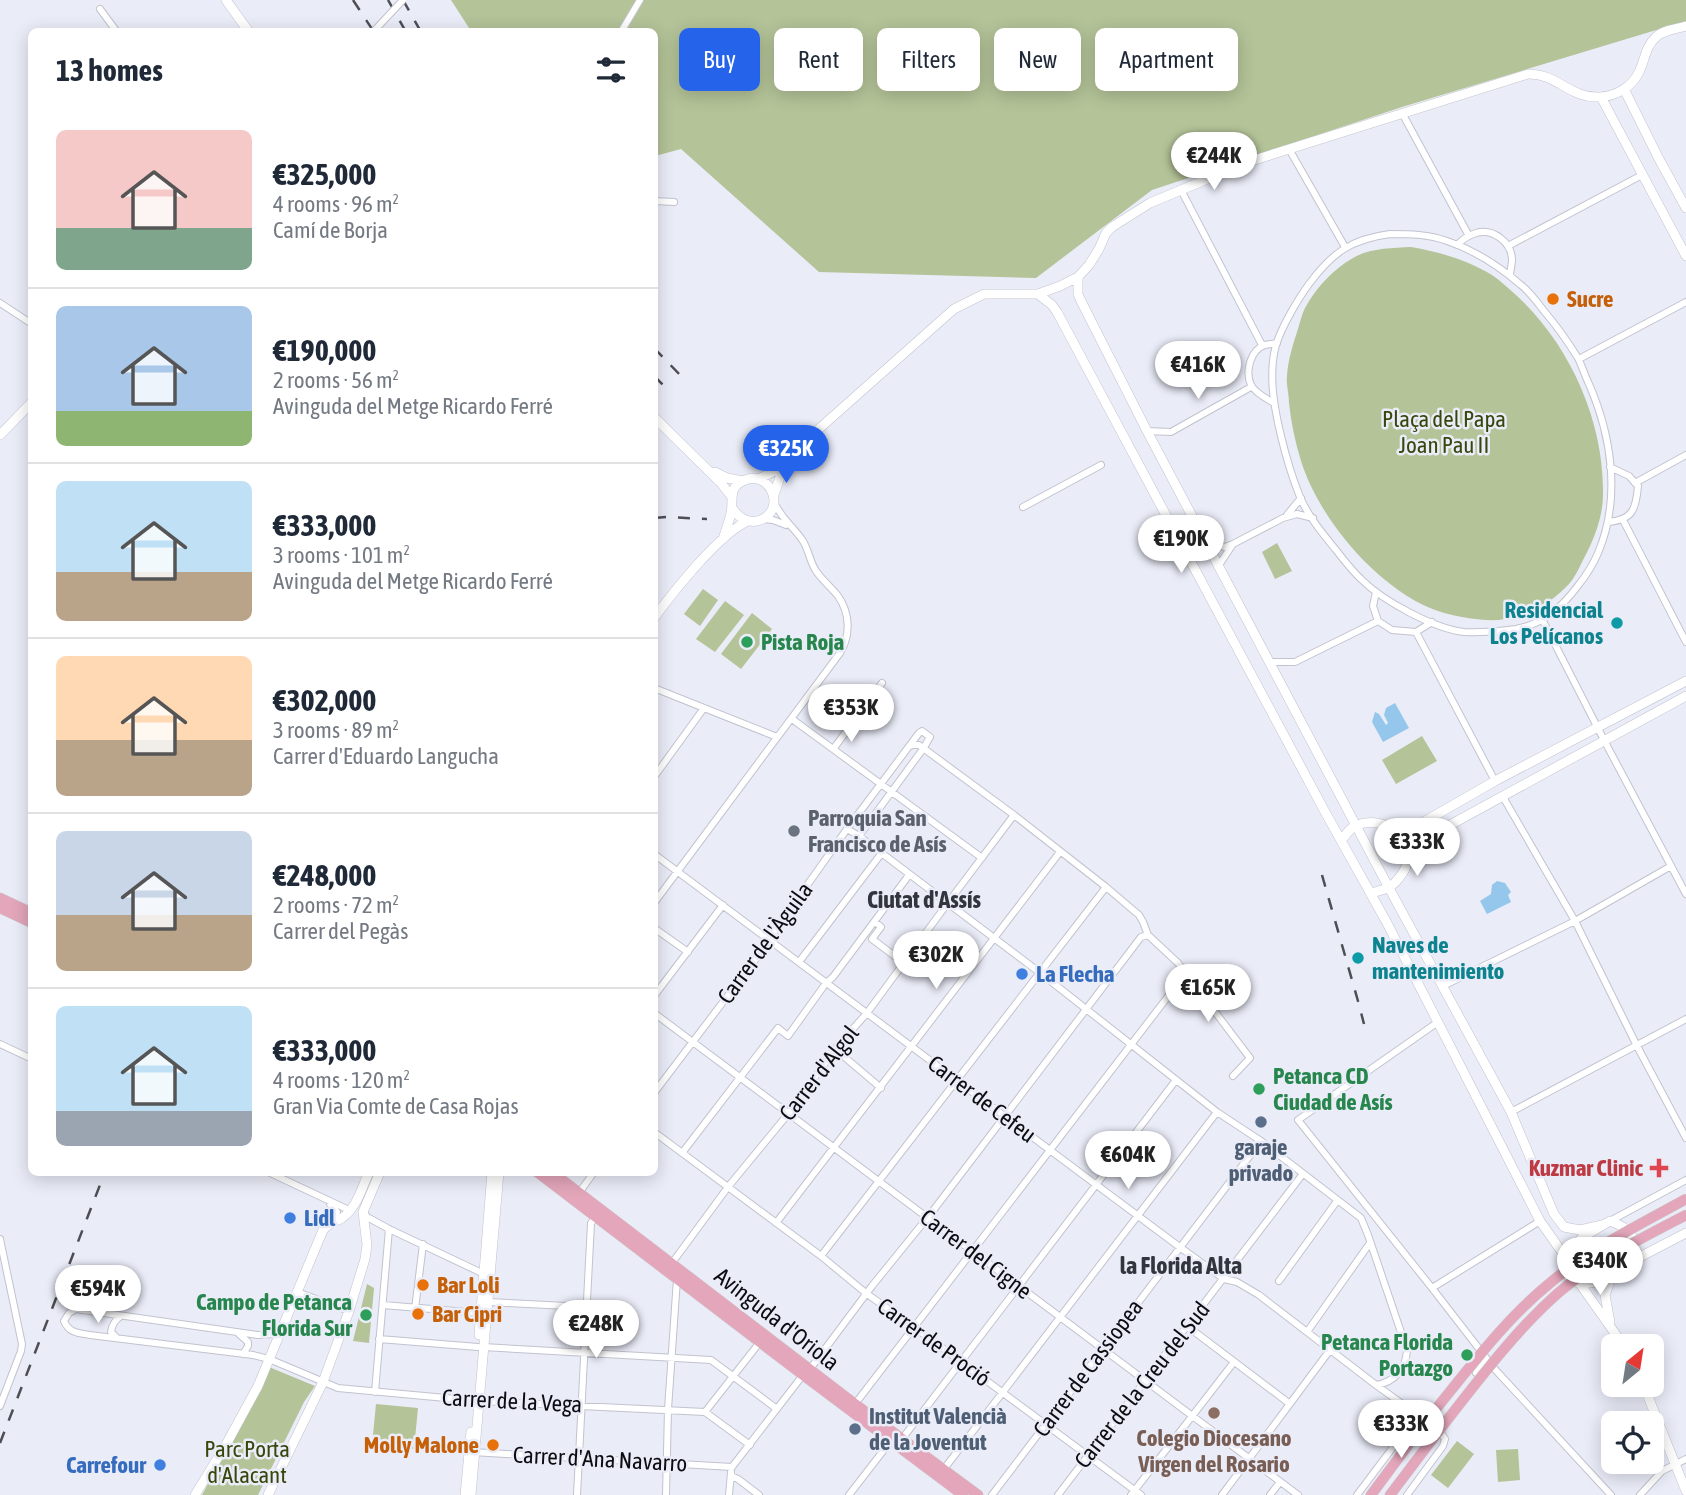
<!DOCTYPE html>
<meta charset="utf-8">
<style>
:root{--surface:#fff;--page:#f2f2f3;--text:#1f2937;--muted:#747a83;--line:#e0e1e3;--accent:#2563eb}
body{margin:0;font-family:"Asap Condensed",sans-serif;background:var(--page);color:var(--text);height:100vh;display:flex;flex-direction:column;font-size:26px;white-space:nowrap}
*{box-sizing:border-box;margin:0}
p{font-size:23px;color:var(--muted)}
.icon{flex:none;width:38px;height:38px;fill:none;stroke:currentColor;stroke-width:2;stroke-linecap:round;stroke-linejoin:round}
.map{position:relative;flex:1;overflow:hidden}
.panel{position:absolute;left:28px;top:28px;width:630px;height:1148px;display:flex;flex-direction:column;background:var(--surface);border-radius:10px;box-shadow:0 4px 18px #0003}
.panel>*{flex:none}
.hud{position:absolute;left:679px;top:28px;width:665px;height:63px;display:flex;gap:14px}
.needle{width:46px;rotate:30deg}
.buttons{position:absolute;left:1601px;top:1334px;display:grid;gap:14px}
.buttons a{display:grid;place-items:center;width:63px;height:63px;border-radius:10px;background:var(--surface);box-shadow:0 4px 18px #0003;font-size:35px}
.price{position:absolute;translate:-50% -60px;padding:0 16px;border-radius:24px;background:#fff;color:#222;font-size:23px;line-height:46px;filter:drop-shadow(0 2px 4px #0008)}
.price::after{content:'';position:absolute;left:50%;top:42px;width:21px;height:16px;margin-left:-10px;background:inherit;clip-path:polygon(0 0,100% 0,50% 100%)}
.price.selected{background:var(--accent);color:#fff}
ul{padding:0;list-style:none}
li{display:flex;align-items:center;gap:21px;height:175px;padding:0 28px}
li+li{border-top:2px solid var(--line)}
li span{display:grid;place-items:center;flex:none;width:196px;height:140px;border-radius:10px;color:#555}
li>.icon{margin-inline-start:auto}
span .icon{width:84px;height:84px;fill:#fffc;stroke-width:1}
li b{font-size:30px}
h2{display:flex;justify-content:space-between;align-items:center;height:84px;padding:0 28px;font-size:30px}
.pill{padding:0 24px;border-radius:10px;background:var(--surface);box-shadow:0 4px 18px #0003;font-size:24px;line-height:63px}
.pill.selected{background:var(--accent);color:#fff}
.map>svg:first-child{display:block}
.green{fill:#b4c398}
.water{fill:#94c7eb}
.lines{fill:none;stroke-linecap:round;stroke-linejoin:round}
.street-casing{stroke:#c1c3ce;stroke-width:8}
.secondary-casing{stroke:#c1c3ce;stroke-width:10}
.primary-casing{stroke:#cecfcf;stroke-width:11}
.street{stroke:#fff;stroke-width:6}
.secondary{stroke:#fff;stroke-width:9}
.primary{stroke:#e3a6ba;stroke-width:10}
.rail{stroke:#4d4f54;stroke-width:2.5;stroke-dasharray:12 12;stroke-linecap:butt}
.street-bridge-casing{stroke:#c1c3ce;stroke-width:8;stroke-linecap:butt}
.primary-bridge-casing{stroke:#cecfcf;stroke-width:11;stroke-linecap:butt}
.street-bridge{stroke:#fff;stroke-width:6}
.primary-bridge{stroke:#e3a6ba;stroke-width:10}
.food-dot{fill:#e8710a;stroke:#eaecf8;stroke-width:2.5}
.culture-dot{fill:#0f9aa8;stroke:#eaecf8;stroke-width:2.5}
.leisure-dot{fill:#2e9e5b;stroke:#eaecf8;stroke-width:2.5}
.worship-dot{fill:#6b7280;stroke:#eaecf8;stroke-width:2.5}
.shop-dot{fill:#3f7fe0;stroke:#eaecf8;stroke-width:2.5}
.service-dot{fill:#5c6f8a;stroke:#eaecf8;stroke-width:2.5}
.health-dot{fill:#e0444e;stroke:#eaecf8;stroke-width:2.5}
.education-dot{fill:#8d6e63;stroke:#eaecf8;stroke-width:2.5}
.labels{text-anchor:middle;stroke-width:5;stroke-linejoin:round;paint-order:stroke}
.food-label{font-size:23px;font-weight:bold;fill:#c56008;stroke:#eaecf8;text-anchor:start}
.park-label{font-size:23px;fill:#37460a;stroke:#eaecf8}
.culture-label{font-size:23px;font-weight:bold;fill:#0d838f;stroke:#eaecf8;text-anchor:end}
.leisure-label{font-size:23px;font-weight:bold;fill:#27864d;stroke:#eaecf8;text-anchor:start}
.worship-label{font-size:23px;font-weight:bold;fill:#5b616d;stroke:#eaecf8;text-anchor:start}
.street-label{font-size:23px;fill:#0c0d10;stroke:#eaecf8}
.shop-label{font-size:23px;font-weight:bold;fill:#366cbe;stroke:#eaecf8;text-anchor:start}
.service-label{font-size:23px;font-weight:bold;fill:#4e5e75;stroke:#eaecf8}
.health-label{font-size:23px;font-weight:bold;fill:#be3a42;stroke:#eaecf8;text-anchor:end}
.education-label{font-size:23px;font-weight:bold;fill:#785e54;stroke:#eaecf8}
.neighbourhood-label{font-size:24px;font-weight:bold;fill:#33353e;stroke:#eaecf8}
</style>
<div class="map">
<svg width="1686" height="1495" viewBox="0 0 1686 1495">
<rect width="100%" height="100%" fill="#eaecf8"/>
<path class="green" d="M451,0H1686V21L1402,107L1152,190L1036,278L819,272L681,149L655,156L654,32L471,31Z
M1411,247C1440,252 1467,260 1492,275C1501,281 1509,289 1517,296C1570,345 1604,421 1603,494C1603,517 1594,540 1583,560C1579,568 1575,577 1569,584C1557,597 1538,611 1520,615C1513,617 1506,619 1499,620C1479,621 1448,616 1430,608C1374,584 1319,518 1301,461C1295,442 1291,422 1289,403C1289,394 1286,385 1287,376C1288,360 1293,344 1298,329C1300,322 1302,314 1305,308C1316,288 1333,269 1353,258C1370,248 1392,248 1411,247Z
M1277,543L1292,571L1275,579L1262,552Z
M703,589L718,600L700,626L684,614Z
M725,601L744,615L715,652L696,639Z
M752,613L772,629L741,669L721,654Z
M1422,736L1437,761L1396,784L1382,760Z
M367,1284L374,1288L369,1343L353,1341Z
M269,1367L315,1386L304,1402L258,1495H202L259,1390Z
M376,1404L418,1408L414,1449L372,1445Z
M1457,1441L1474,1454L1448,1488L1431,1475Z
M1518,1449L1520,1480L1498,1482L1496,1450Z"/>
<path class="water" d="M1395,703L1409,728L1383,742L1372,722L1375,712L1379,714L1386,725L1388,723L1384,715L1386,708Z
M1497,881L1505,883L1511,892L1508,895L1511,902L1487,914L1480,901L1491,894L1492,885Z"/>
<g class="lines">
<g class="street-casing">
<path id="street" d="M100,9L117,32
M621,32L640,0
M1402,113L1469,236
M1289,149L1345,247
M1181,190L1262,345
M654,201L674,202
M1390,234C1409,234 1428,234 1447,241C1474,250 1499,266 1521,285C1530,292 1537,302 1544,311C1556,325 1568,342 1578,358C1582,366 1585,376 1589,384C1612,437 1621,499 1598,553C1593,565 1585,577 1577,587C1561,608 1543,624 1516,629C1500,631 1481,633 1464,632C1435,629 1383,601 1362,580C1352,571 1344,560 1336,550C1323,534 1308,516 1300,497C1292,477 1286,457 1281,436C1274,407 1268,374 1276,345C1282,326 1298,299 1309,284C1332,253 1351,239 1390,234Z
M1457,245C1462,240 1469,235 1476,233C1493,228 1511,242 1512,259C1512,265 1510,271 1510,276
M1508,246L1642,175
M0,303L32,324
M1579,359L1686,302
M1274,403C1267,399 1255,393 1251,385C1245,372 1250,350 1265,345C1269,344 1273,344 1277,343
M1147,431L1171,432L1251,387
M1635,483L1686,455
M1023,507L1101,465
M1287,515L1301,498
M763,519L773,520L786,525
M1623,520L1686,642
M1608,522C1633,520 1636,509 1638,486L1629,476L1610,467
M1207,543L1225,547L1233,544L1219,565
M1233,544L1283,518L1297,514L1313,518
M1376,592L1373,606L1378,621L1392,630L1416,632L1432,622
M1543,621L1605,742L1686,894
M1416,632L1495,781
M1270,662H1295L1378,621
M654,688L777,737
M792,719L982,858
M910,746L913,745H919L1014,815L1106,887L1139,915L1143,922L1148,935L1178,963L1250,1058L1233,1076
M834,748L882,683
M654,777L704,708
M1503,797L1575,921L1637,1046L1686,1138
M847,829L859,836L1039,972L1217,1112L1261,1141L1361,1218L1368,1235L1407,1350C1406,1369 1395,1382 1376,1385
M654,854L1181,1248L1224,1279L1237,1282L1259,1295L1376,1385L1434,1427L1441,1433L1445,1439L1443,1446L1407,1495
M654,903L840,653C851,635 850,613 838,596C831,587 822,580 816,571C810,562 809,551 803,541C793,526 782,520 774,502
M875,922L881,927L872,939L904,963
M654,928L688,952
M799,962L881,854
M1443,986L1575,921L1671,866
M654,996L723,905
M654,1013L1298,1495
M0,1044L32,1059
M835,1049L881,1088
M654,1093L770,940L774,932L847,829L919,733L922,731L930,737L923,749L859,836
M1511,1112L1686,1019
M654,1132L821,1256L867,1294L914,1327L1141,1495
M682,1153L778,1028L788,1036L826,983L833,977L909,875
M268,1172L349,1210
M579,1193L594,1172
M364,1212L367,1217L389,1229L484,1274
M1610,1221L1686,1180
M329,1223L336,1216L337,1212L330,1204
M776,1223L1060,852
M0,1239L22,1344L21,1351L0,1406
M821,1256L1106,887
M672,1263L728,1187L793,1108L835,1049L867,1013L947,904L1014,815
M1279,1281L1337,1201
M1432,1288L1298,1120L1438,1022
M297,1292L349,1311
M488,1302L586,1307
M383,1305L480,1313
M415,1309L423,1244
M1187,1326L1290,1404
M280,1329L275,1334L258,1335L76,1309L69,1313L64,1321C69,1333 78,1333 90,1335L253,1355L269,1359L338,1388L478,1401L705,1412L750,1445
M1307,1332L1370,1243
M239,1334L248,1342V1346L243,1354
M117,1338L111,1332C112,1324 115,1320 121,1316
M379,1339L478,1347
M483,1347L711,1360L777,1409
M1490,1364L1611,1495
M1476,1373L1487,1359L1432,1288L1540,1221
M375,1392L389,1229
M855,1404L1186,973
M705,1412L760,1342
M902,1439L1176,1080
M472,1452L732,1467
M732,1467L803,1375L810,1369L872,1286L932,1212L1141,937L1148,935
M944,1469L1217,1112
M731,1476L738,1479L759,1495
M577,1495L591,1223L596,1217
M666,1495L668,1409L677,1279
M729,1495L731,1472
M849,1495L890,1442
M992,1495L1261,1141
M1058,1495L1302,1175
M1131,1495L1234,1362
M1222,1495L1330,1350
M1270,1495L1280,1482
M1357,1495L1409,1426L1413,1419V1412
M1640,1495L1662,1471L1686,1459"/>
</g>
<g class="secondary-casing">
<path id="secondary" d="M226,0L249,32
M1624,89L1659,159L1686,208
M1601,97L1686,256
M1078,277V294L1081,301L1147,431L1389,888L1511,1112L1554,1214L1564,1227L1580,1230L1602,1225
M1038,294L1052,305L1057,312L1324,810L1387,923L1540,1221L1564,1255
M654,417L721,483L731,496
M0,435L32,402
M715,472L727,478L743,481
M758,479L775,471L821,427L954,309L984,294H1038L1060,286L1078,277L1089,265L1099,249L1106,233L1112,227L1150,203L1248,162L1528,74C1557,73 1570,99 1600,97C1616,96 1632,87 1639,72C1645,60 1645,47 1656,37C1663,30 1676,29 1686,26
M774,495L784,465
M723,539C726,530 729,522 731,513C734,500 727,487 745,480C767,471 785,502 766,517C754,526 740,520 733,509
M654,618C674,591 719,534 748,521
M1401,835L1495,781L1686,681
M1342,840C1346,834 1350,828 1357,825C1385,814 1418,840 1405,869C1401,876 1398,881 1391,886C1386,890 1377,891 1371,893
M1408,848L1686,696
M1580,1284L1600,1282L1634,1260L1686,1233
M1610,1322L1605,1295L1612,1275
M479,1335L492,1172
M1624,1346L1580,1284L1569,1278L1564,1264V1255L1583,1237L1610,1221C1630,1228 1639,1239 1634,1260
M1643,1384L1686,1491
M195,1495L228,1441L258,1386L323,1230C329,1223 335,1222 342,1218C357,1208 362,1187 369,1172
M268,1495L323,1382L349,1311L365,1259L367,1245L363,1212L380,1172
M465,1495L471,1432
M471,1495L499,1172"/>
</g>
<g class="primary-casing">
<path id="primary" d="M0,898L32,913
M0,908L32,923
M537,1172L803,1375L963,1495
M552,1172L855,1404L978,1495
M1371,1495L1426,1421
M1390,1495L1437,1433"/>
</g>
<use href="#street" class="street"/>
<use href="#secondary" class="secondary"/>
<use href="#primary" class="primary"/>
<path class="rail" d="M353,0L374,32
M388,0L406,32
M403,0L421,32
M654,348L684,379
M654,376L670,392
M654,518L667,517L707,519
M1322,875L1358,1001L1364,1024
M0,1443L105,1172"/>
<g class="street-bridge-casing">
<path id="street-bridge" d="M373,32L403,0"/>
</g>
<g class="primary-bridge-casing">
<path id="primary-bridge" d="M1426,1421C1465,1374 1502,1322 1550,1283C1591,1248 1639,1225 1686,1199
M1437,1433C1475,1385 1511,1335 1557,1294C1595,1261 1642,1238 1686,1215"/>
</g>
<use href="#street-bridge" class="street-bridge"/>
<use href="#primary-bridge" class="primary-bridge"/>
</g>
<g class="food-dot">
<circle cx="1553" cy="299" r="7"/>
<circle cx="423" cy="1285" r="7"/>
<circle cx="418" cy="1314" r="7"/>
<circle cx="493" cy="1445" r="7"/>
</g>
<g class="culture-dot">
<circle cx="1617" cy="623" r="7"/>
<circle cx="1358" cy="958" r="7"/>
</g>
<g class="leisure-dot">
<circle cx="747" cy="642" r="7"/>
<circle cx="1259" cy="1089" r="7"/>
<circle cx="366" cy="1315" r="7"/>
<circle cx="1467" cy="1355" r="7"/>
</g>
<circle class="worship-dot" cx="794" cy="831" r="7"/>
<g class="shop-dot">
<circle cx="1022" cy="974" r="7"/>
<circle cx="290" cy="1218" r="7"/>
<circle cx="160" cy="1465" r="7"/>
</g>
<g class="service-dot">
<circle cx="1261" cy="1122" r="7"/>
<circle cx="855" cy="1429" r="7"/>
</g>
<path class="health-dot" d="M1655.5 1157.5h7v7h7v7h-7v7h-7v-7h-7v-7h7z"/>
<circle class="education-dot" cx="1214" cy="1413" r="7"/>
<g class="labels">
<g class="food-label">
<text x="1567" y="307">Sucre</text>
<text x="437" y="1293">Bar Loli</text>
<text x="432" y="1322">Bar Cipri</text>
<text x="479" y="1453" text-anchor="end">Molly Malone</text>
</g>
<g class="park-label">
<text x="1444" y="427">Plaça del Papa<tspan x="1444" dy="26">Joan Pau II</tspan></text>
<text x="247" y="1457">Parc Porta<tspan x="247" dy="26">d'Alacant</tspan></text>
</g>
<g class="culture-label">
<text x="1603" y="618">Residencial<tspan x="1603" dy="26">Los Pelícanos</tspan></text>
<text x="1372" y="953" text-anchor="start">Naves de<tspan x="1372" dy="26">mantenimiento</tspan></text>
</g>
<g class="leisure-label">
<text x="761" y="650">Pista Roja</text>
<text x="1273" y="1084">Petanca CD<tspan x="1273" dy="26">Ciudad de Asís</tspan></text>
<text x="352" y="1310" text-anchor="end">Campo de Petanca<tspan x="352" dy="26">Florida Sur</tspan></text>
<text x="1453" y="1350" text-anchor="end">Petanca Florida<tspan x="1453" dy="26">Portazgo</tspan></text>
</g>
<g class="worship-label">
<text x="808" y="826">Parroquia San<tspan x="808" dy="26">Francisco de Asís</tspan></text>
</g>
<g class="street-label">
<text transform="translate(765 943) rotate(-54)" y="8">Carrer de l'Àguila</text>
<text transform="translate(819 1073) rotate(-52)" y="8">Carrer d'Algol</text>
<text transform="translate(982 1099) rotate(37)" y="8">Carrer de Cefeu</text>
<text transform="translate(976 1254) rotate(37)" y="8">Carrer del Cigne</text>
<text transform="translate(777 1319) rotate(38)" y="8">Avinguda d'Oriola</text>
<text transform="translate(934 1342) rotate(36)" y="8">Carrer de Proció</text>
<text transform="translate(1088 1368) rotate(-53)" y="8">Carrer de Cassiopea</text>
<text transform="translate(1142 1385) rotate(-52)" y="8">Carrer de la Creu del Sud</text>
<text transform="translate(512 1401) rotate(3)" y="8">Carrer de la Vega</text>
<text transform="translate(600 1459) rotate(3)" y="8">Carrer d'Ana Navarro</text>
</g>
<g class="shop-label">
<text x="1036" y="982">La Flecha</text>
<text x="304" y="1226">Lidl</text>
<text x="146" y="1473" text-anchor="end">Carrefour</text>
</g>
<g class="service-label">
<text x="1261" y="1155">garaje<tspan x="1261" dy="26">privado</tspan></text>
<text x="869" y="1424" text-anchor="start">Institut Valencià<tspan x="869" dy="26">de la Joventut</tspan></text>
</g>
<g class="health-label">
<text x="1643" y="1176">Kuzmar Clinic</text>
</g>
<g class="education-label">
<text x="1214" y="1446">Colegio Diocesano<tspan x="1214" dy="26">Virgen del Rosario</tspan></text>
</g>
<g class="neighbourhood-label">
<text x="924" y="908">Ciutat d'Assís</text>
<text x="1181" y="1274">la Florida Alta</text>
</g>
</g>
</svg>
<div class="buttons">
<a><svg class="needle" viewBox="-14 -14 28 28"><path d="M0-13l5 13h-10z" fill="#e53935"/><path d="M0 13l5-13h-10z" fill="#747a83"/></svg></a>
<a><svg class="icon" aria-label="locate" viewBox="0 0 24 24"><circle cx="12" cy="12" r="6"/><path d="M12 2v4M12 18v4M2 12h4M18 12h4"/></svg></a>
</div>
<b class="price" style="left:1214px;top:192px">€244K</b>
<b class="price" style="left:1198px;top:401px">€416K</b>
<b class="price selected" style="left:786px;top:485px">€325K</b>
<b class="price" style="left:1181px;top:575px">€190K</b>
<b class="price" style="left:851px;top:744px">€353K</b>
<b class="price" style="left:1417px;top:878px">€333K</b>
<b class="price" style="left:936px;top:991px">€302K</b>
<b class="price" style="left:1208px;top:1024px">€165K</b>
<b class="price" style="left:1128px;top:1191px">€604K</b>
<b class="price" style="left:1600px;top:1297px">€340K</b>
<b class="price" style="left:98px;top:1325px">€594K</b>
<b class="price" style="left:596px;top:1360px">€248K</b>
<b class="price" style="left:1401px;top:1460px">€333K</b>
<div class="hud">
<a class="pill selected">Buy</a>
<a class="pill">Rent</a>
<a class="pill">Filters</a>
<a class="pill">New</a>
<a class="pill">Apartment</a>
</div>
<section class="panel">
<h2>13 homes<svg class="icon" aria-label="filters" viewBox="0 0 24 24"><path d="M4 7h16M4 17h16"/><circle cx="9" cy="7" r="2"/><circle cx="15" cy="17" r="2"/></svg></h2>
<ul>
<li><span style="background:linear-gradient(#f6c9c9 70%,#7fa58c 0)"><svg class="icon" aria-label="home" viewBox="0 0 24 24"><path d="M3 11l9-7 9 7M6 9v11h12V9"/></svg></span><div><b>€325,000</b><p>4 rooms · 96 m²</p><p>Camí de Borja</p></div></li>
<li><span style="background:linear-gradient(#a9c7e8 75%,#8fb573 0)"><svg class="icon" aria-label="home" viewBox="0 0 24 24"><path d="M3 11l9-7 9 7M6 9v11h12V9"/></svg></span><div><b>€190,000</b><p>2 rooms · 56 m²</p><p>Avinguda del Metge Ricardo Ferré</p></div></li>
<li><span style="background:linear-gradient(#bfe0f5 65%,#b9a48a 0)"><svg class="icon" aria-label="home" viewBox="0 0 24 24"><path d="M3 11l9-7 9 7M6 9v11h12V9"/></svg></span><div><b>€333,000</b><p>3 rooms · 101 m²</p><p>Avinguda del Metge Ricardo Ferré</p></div></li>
<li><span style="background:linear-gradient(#ffd9b3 60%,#b9a48a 0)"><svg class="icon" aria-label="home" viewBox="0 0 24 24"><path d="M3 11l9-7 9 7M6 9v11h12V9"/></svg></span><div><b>€302,000</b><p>3 rooms · 89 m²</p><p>Carrer d'Eduardo Langucha</p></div></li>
<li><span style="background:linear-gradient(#c9d6e8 60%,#b9a48a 0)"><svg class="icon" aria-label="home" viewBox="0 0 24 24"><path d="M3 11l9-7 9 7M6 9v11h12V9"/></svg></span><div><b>€248,000</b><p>2 rooms · 72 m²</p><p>Carrer del Pegàs</p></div></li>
<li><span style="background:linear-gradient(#bfe0f5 75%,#9aa5b1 0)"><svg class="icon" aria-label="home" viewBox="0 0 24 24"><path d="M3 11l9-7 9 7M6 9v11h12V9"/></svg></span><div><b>€333,000</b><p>4 rooms · 120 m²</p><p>Gran Via Comte de Casa Rojas</p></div></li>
</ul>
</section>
</div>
